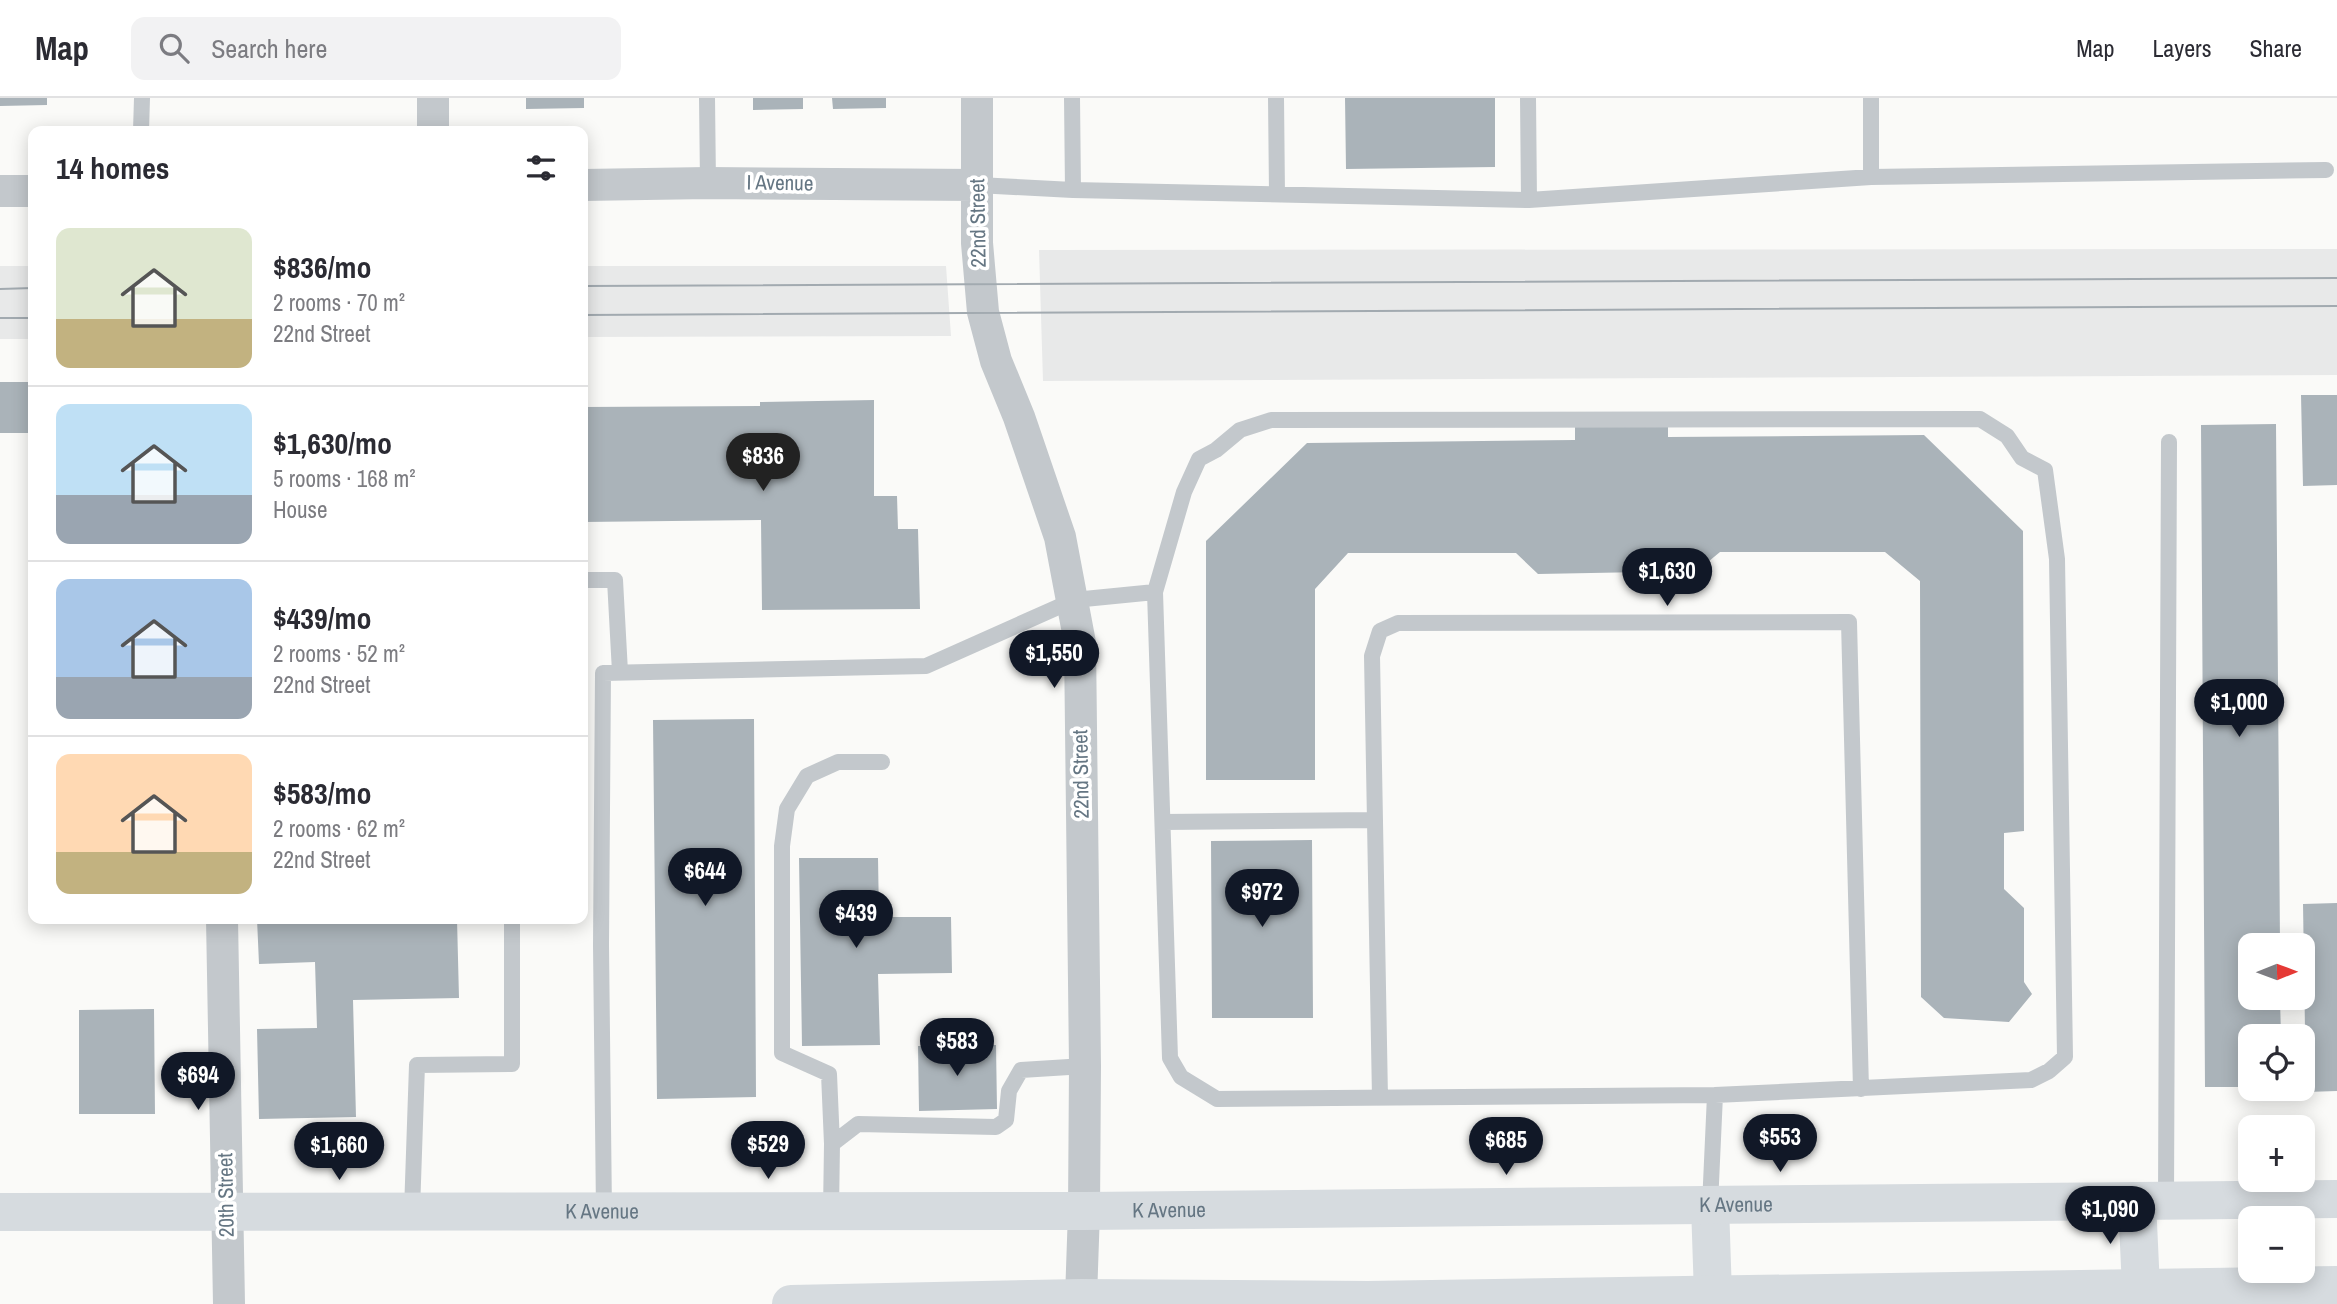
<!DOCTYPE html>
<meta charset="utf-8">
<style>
:root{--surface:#fff;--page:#f2f2f3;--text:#2b2b33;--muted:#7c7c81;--line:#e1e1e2;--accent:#111827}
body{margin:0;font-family:"Archivo Narrow",sans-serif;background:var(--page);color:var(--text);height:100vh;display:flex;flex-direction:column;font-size:26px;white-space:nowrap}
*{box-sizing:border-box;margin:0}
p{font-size:23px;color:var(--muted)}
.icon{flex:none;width:38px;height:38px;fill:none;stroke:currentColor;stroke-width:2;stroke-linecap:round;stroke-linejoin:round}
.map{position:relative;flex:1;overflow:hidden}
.drawer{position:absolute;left:28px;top:28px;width:560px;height:798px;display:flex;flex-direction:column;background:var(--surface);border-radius:14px;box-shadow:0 4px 18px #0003}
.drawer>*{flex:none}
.needle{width:46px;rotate:89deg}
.tools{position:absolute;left:2238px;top:835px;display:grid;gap:14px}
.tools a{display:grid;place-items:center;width:77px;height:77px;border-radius:14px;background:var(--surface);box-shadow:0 4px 18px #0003;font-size:35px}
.price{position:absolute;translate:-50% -60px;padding:0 16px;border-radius:24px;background:var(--accent);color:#fff;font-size:23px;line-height:46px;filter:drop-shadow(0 2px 4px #0008)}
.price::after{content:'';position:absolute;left:50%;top:42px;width:21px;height:16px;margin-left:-10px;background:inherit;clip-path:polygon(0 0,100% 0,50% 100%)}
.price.on{background:#222;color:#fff}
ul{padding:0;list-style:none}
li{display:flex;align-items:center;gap:21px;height:175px;padding:0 28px}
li+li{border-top:2px solid var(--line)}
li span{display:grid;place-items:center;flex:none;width:196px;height:140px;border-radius:14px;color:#555}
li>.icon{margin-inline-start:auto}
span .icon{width:84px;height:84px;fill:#fffc;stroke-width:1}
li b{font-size:30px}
h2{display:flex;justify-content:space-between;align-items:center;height:84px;padding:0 28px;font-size:30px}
header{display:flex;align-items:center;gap:42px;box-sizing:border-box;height:98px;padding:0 35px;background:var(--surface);border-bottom:2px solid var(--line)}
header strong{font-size:33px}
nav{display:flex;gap:38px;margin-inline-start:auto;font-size:24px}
.search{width:490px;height:63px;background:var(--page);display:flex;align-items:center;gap:18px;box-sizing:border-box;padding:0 24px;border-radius:14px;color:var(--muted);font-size:26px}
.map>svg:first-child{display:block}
.built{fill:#e8e9e9}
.building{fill:#aab3b9}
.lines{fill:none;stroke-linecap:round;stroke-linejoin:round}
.lane{stroke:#c3c8cc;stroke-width:16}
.street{stroke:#c3c8cc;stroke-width:32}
.secondary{stroke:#d6dbdf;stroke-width:38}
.tram{stroke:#a2aab0;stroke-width:2}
.labels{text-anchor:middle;stroke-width:7;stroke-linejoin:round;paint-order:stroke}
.street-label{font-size:21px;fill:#657683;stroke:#fff}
</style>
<header>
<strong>Map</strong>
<div class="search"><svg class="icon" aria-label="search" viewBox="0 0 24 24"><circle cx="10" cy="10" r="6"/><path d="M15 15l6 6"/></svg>Search here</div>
<nav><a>Map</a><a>Layers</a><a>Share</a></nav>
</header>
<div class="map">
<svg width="2337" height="1206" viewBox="0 0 2337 1206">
<rect width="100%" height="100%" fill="#fafaf8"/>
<path class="built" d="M2337,151V277L1043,283L1039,152Z
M0,168H33V241H0Z
M583,168H946L951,238L583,239Z"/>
<path class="building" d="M0,0H47V7L0,8Z
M526,0H584V10L526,11Z
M753,0H803V11L753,12Z
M832,0H886V10L833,11Z
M1345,0H1495V69L1346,71Z
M0,284H33V335H0Z
M2301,297H2337V387L2303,388Z
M874,302V398H897L898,431H918L920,511L762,512L761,422L583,424V309L760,308V304Z
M2276,326L2280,847H2250V900H2280L2281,938H2250V989H2205L2201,327Z
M1575,329H1668V339L1924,337L2023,433L2024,733L2004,735V791L2024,810V884L2032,896L2009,924L1944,920L1921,899L1920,483L1885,454H1720L1697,473L1538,476L1516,455H1348L1315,491V682H1206V443L1307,345L1575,342Z
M754,621L756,999L657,1001L653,622Z
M1312,742L1313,920H1212L1211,743Z
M799,760H878L879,819H951L952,875L878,876L880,947L802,948Z
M2337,805V993L2306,994L2303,806Z
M257,821H457L459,900L353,902L356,1019L259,1021L257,931L317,930L315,864L259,866Z
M154,911L155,1016H79V912Z
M996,947L997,1011L919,1013L918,948Z"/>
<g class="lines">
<path class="lane" d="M707,0L708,85
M1072,0L1073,92
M1276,0L1277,96
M1871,0V79
M141,33L142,0
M977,87L1073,92L1529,102L1528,0
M1529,102L1871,79L2326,72
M583,482H615L620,574
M1155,494L1170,960L1181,979L1217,1001L1715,997
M1163,724L1375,722
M1380,1000L1372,558L1380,533L1398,525L1849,524L1861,991
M832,1046L829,976L782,955V748L787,711L807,678L838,664H882
M2166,1102L2169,344
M412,1113L417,967L512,966V821
M831,1113L832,1046L858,1026L996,1029L1006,1022L1009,993L1021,972L1085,968
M604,1114L601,847L603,575L926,568L1074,502L1155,494L1184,394L1199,361L1216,352L1240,332L1271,322L1980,321L2007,338L2022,360L2045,372L2057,461L2065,959L2049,973L2031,982L1715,997L1710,1107"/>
<path class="street" d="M433,0V33
M977,0V145L983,214L996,263L1019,319L1060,439L1080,545L1085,968L1084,1113L1081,1200
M583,87L708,85L977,87
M0,93H33
M222,821L229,1206"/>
<g class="secondary">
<path d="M2137,1103L2141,1190"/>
<path d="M1710,1107L1713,1197"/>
<path id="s1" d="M0,1114L1084,1113L2337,1101"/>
<path d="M791,1206L1081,1200L1368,1202L2337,1187"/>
</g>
<path class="tram" d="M583,188L2337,180
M0,191L33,190
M583,217L2337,208
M0,220H33"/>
</g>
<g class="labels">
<g class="street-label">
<text transform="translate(780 85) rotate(1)" y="7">I Avenue</text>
<text transform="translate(978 125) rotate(-91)" y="7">22nd Street</text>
<text transform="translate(1081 676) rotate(-91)" y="7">22nd Street</text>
<text transform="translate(226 1097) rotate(-91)" y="7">20th Street</text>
<text dy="7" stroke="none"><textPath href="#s1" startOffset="1736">K Avenue</textPath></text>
<text dy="7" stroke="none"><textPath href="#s1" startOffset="1169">K Avenue</textPath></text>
<text dy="7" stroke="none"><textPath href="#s1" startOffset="602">K Avenue</textPath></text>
</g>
</g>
</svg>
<div class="tools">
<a><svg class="needle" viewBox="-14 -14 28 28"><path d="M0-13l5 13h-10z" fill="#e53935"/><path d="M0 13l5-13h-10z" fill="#7c7c81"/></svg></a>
<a><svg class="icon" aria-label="locate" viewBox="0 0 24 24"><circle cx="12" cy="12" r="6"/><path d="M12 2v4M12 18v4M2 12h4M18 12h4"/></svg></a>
<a>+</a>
<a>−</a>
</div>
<b class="price on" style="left:763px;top:395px">$836</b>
<b class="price" style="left:1667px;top:510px">$1,630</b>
<b class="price" style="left:1054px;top:592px">$1,550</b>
<b class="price" style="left:2239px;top:641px">$1,000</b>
<b class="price" style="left:705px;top:810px">$644</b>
<b class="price" style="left:1262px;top:831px">$972</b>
<b class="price" style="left:856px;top:852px">$439</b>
<b class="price" style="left:957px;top:980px">$583</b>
<b class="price" style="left:198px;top:1014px">$694</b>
<b class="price" style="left:1780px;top:1076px">$553</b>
<b class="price" style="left:1506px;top:1079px">$685</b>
<b class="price" style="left:768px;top:1083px">$529</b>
<b class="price" style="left:339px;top:1084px">$1,660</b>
<b class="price" style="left:2110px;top:1148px">$1,090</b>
<section class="drawer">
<h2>14 homes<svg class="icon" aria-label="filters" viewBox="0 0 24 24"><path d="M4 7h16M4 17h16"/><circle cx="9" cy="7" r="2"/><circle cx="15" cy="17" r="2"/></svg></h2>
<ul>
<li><span style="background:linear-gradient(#dfe7d0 65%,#c2b280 0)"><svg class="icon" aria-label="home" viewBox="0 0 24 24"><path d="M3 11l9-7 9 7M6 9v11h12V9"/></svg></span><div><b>$836/mo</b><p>2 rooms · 70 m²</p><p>22nd Street</p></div></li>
<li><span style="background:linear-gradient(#bfe0f5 65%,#9aa5b1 0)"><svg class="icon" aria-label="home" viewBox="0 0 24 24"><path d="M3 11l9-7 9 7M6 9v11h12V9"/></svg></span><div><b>$1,630/mo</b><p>5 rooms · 168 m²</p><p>House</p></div></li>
<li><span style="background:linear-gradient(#a9c7e8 70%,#9aa5b1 0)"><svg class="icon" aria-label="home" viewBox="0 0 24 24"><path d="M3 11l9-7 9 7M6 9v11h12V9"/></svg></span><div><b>$439/mo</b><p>2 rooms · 52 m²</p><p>22nd Street</p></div></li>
<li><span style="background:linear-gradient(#ffd9b3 70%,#c2b280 0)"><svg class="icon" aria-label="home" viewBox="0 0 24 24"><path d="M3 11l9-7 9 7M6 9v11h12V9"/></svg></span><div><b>$583/mo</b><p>2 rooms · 62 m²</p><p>22nd Street</p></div></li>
</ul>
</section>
</div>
